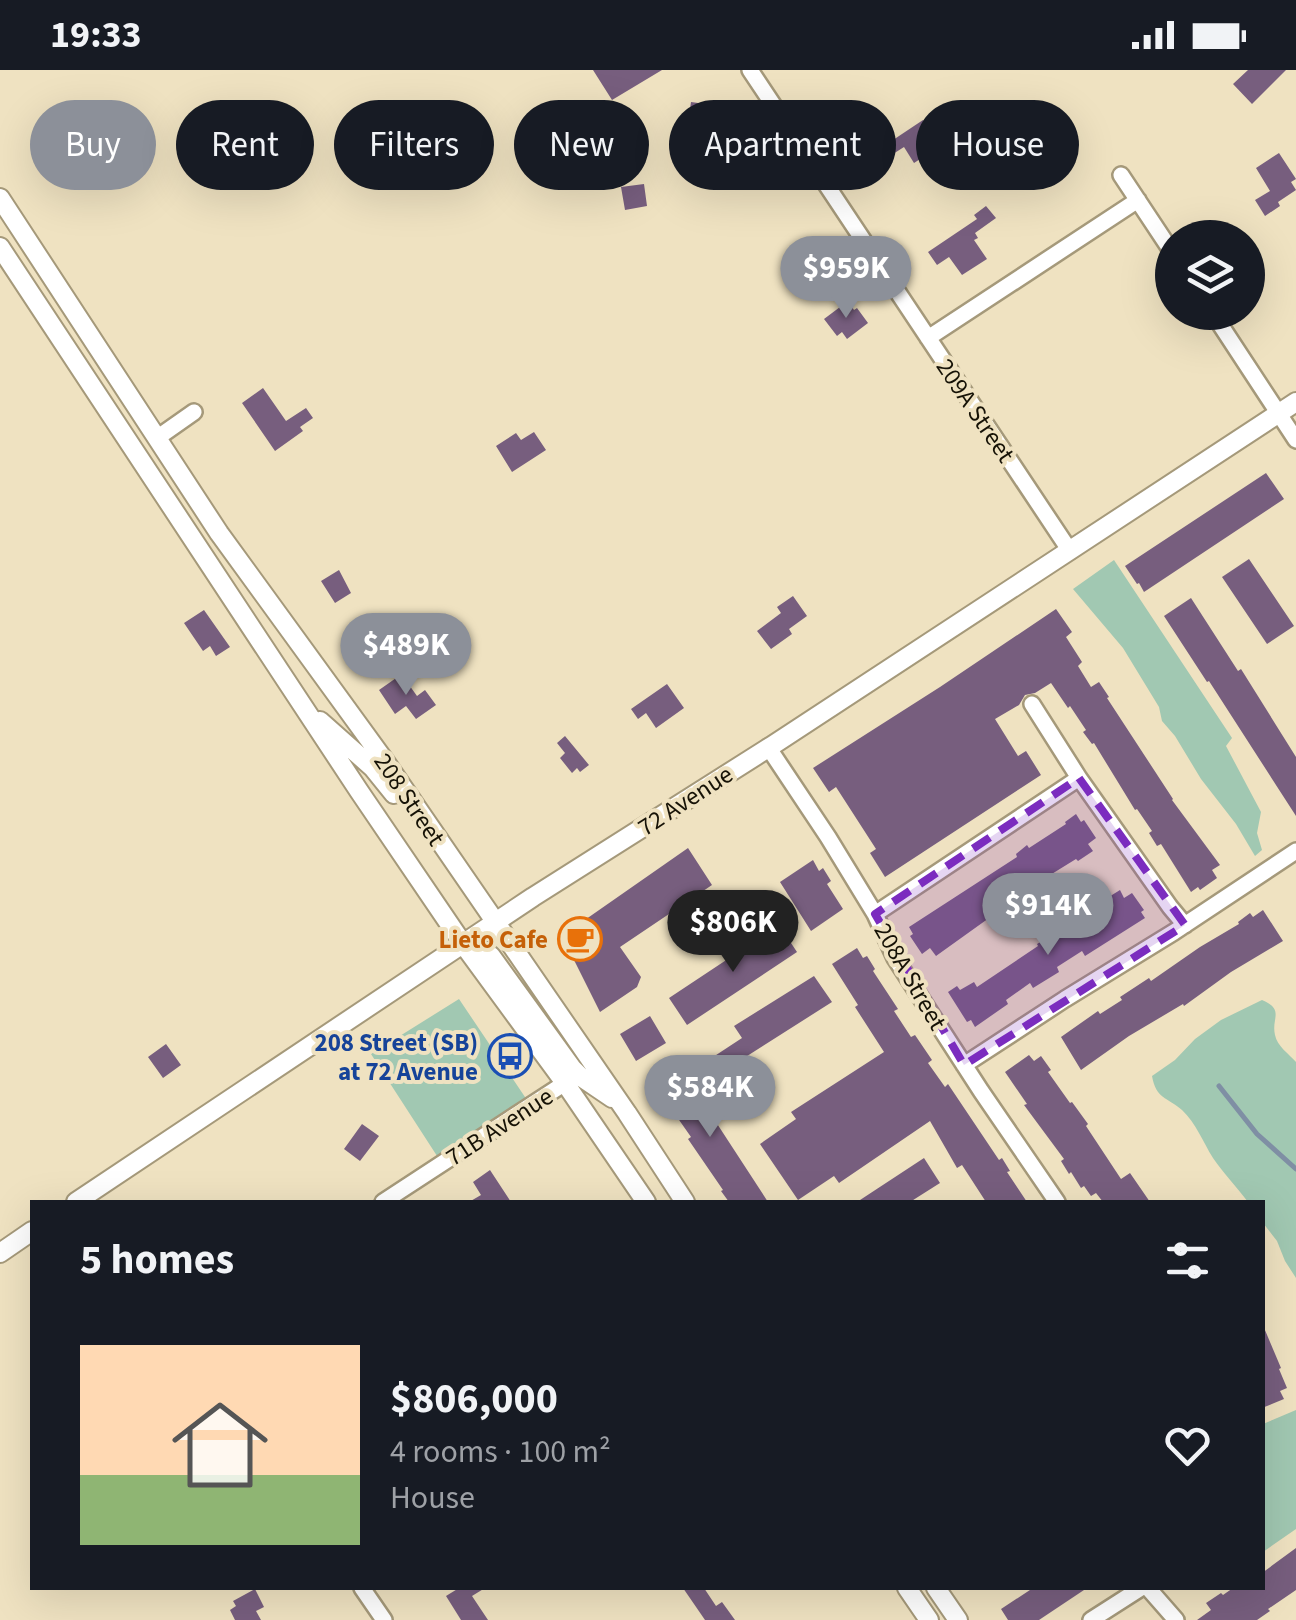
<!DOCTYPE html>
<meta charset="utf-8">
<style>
:root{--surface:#171b24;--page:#242831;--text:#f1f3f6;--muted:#9ea1a6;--accent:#8c9099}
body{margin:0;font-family:"Source Sans 3",sans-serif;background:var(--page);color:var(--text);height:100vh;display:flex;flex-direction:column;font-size:38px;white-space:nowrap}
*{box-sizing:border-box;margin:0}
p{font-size:32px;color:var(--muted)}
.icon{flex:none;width:55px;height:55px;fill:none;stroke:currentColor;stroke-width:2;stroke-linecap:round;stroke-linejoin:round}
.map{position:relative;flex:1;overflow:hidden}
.side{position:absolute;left:30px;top:1130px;width:1235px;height:390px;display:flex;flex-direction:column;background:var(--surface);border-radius:0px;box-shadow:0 10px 40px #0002}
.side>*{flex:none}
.hud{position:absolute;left:30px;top:30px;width:1238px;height:90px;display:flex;gap:20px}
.fabs{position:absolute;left:1155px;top:150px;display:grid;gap:20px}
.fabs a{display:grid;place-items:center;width:110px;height:110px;border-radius:50%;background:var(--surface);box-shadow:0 10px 40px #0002;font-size:50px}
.price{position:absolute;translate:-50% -85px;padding:0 22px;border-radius:35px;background:var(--accent);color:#fff;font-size:32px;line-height:65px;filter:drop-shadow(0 2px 5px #0008)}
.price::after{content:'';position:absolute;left:50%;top:60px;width:30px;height:22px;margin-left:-15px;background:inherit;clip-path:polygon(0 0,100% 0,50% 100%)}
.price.on{background:#222;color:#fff}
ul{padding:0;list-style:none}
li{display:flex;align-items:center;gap:30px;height:250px;padding:0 50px}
li span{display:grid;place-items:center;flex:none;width:280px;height:200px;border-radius:0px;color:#555}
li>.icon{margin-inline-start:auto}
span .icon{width:120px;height:120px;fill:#fffc;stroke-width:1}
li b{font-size:42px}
h2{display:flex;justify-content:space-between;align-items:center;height:120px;padding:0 50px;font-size:42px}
.pill{padding:0 35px;border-radius:45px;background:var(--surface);box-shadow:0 10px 40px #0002;font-size:35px;line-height:90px}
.pill.on{background:var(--accent);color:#fff}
.status{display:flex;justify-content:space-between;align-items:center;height:70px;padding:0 50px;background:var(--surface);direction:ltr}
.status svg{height:28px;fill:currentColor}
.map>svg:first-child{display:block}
.green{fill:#a1c8b2}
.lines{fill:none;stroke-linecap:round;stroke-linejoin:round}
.stream{stroke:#7f8fa4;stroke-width:5}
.building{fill:#775e7e}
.minor-casing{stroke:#a5997a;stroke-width:20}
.major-casing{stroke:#a5997a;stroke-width:22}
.minor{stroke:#fff;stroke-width:15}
.major{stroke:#fff;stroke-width:18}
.marked{fill:#7b2cbf;fill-opacity:0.2;stroke:#7b2cbf;stroke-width:8;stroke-dasharray:20 12;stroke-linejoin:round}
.labels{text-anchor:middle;stroke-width:8;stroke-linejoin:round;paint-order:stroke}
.street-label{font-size:25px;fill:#161206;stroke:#efe2c1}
.food-label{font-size:25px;font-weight:bold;fill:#c56008;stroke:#efe2c1;text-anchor:end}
.transit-label{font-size:25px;font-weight:bold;fill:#164399;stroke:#efe2c1;text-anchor:end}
</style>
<div class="status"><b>19:33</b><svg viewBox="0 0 49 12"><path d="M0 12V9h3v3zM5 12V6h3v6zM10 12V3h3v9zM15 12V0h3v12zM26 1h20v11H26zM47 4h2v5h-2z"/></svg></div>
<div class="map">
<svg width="1296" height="1550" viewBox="0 0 1296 1550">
<rect width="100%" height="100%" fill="#efe2c1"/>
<path class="green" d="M1114,490L1232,668L1226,676L1261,742L1257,763L1262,780L1255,786L1236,754L1201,709L1175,666L1162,651L1159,637L1123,578L1073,519Z
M459,929L527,1030L439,1089L371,984Z
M1262,930C1285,940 1271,948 1275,965C1277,976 1289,984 1296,992V1208L1285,1191L1277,1171L1263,1153L1262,1132H1248C1237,1117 1223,1103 1213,1088C1203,1072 1196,1053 1182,1040C1167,1027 1156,1029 1152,1006L1175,990L1195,969L1221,950Z
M1296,1340V1459L1263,1482V1354Z"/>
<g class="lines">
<path class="stream" d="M1219,1016L1257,1064L1296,1099"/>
</g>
<path class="building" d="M593,0H662L612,30Z
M1248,0H1286L1252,34L1233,14Z
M691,32L713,35L708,70L686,66Z
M923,50L940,76L914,93L904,77L871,98L859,80L868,75L863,68L878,59L887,74Z
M1279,83L1296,109L1291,112L1296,120L1278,132L1280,136L1265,146L1255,130L1270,121L1256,98Z
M644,114L647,136L625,140L621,117Z
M986,136L996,148L975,163L978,168L974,170L987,189L962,205L949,187L937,195L928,182L977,149L974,145Z
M848,231L854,240L857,238L868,253L847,269L842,262L837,266L824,249Z
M263,318L286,351L306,338L313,348L300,357L303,361L275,381L242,333Z
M534,362L546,380L512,402L496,376L516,363L521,370Z
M1266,403L1284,429L1144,522L1139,513L1137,514L1125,496Z
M1249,489L1294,556L1267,574L1222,507Z
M339,500L351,523L335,533L321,511Z
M793,526L807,546L789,559L792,564L771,579L757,561L781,543L777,537Z
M1191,528L1238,601L1241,599L1296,687V746L1209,611L1207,612L1164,546Z
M1056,539L1072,562L1066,567L1082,592L1078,596L1091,617L1099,612L1109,627L1107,628L1173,729L1172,730L1220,795L1212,800L1217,808L1200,820L1198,817L1191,822L1161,774L1157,776L1149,763L1152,761L1137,739L1135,740L1094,673L1092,674L1083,662L1086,660L1070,636L1068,638L1051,613L1035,623L1025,625L1019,635L995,649L1018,686L1026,681L1041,705L885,807L870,783L876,779L836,717L829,722L813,698L940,617Z
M204,540L230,577L216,586L210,576L203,581L184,553Z
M399,606L404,613L407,612L417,626L425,620L436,635L416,649L406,636L395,644L379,620Z
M667,614L684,638L656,658L646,643L638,649L631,639Z
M565,666L589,695L580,702L577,698L572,703L560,688L565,683L557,673Z
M1076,744L1081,752L1084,750L1096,768L1088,774L1093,781L1078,791L1076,789L1042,810L936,886L930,878L922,884L910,866L913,864L909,857L1017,787L1016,784L1027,775L1029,778L1066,754L1065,752Z
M688,778L712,815L620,877L641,907L637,917L600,942L567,876L569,861Z
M813,790L819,801L823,798L831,811L827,814L843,839L811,861L780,812Z
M1120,820L1124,828L1132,823L1144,840L1141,842L1145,848L1085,886L1082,881L1057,897L1059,902L1033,918L1030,913L1006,930L1008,934L975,957L971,950L967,952L948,922L957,916L960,920L974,912L977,917L1038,876L1037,874L1052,865L1054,868L1107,835L1104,830Z
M1263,840L1283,871L1231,902L1184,936L1183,934L1129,966L1081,1000L1061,967L1098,941L1100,944L1122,930L1120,927L1149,908L1151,911L1200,877L1239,854L1238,852L1250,843L1253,847Z
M779,855L797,882L687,955L669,928Z
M857,878L863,888L867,886L875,899L873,901L898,939L894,941L911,967L915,965L932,990L928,993L945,1017L948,1014L999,1090L1002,1088L1010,1101L1007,1102L1027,1132H986L962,1095L957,1098L930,1051L839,1113L834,1106L798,1130L760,1074L796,1049L791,1042L884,982L855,937L858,935L832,894Z
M814,906L832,932L744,988L769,1025L742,1043L707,991L742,968L734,956Z
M650,946L666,973L636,991L620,964Z
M166,974L181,995L163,1008L148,987Z
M1029,985L1034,991L1041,986L1051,1000L1048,1002L1070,1033L1072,1032L1088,1054L1086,1056L1121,1109L1130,1103L1150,1132H1103L1096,1123L1091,1126L1084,1116L1081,1118L1071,1102L1069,1104L1061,1091L1064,1089L1024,1035L1027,1034L1005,1002Z
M683,999L714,1044L712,1046L768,1132H729L721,1121L723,1120L688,1069L691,1067L656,1017Z
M362,1054L379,1066L360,1091L344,1079Z
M924,1088L940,1113L910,1132H857Z
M490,1100L511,1132H469L481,1125L473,1112Z
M1262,1253L1281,1298L1279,1299L1287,1318L1280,1321L1284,1329L1262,1338Z
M1296,1478V1520L1268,1539L1270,1541L1257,1550H1197L1211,1540L1206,1533L1221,1523L1223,1525L1233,1518H1262V1503Z
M459,1518H485L472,1526L488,1550H461L446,1526Z
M683,1518H704L716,1536L722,1532L735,1550H705Z
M1033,1518H1087L1039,1550H1008L1001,1539Z
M255,1519L264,1537L256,1541L261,1550H235L230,1540L236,1536L233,1531Z"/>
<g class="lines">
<g class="minor-casing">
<path id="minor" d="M750,0L1070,481
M1121,105L1172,182
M1212,242L1296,370
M928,268L1138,130
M157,368L194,342
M1032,634L1079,708L1170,837L1185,855
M768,677L828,767L875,844L895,888L981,1021L1057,1132
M875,844L1079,708
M964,995L1065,929L1174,862L1296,781
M383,1132L565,1013
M362,1518L384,1550
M1148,1518L1176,1550
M1091,1550L1141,1518"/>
</g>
<g class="major-casing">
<path id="major" d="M0,128L219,463L384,690L627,1043L685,1132
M0,177L359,721L463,874L565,1013L646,1132
M320,651L373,698L394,724
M463,874L480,878L491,886L572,998L581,1007L612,1028
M76,1132L533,827L773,675L1296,332
M0,1183L32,1161
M907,1518L929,1550
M936,1518L958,1550"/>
</g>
<use href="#minor" class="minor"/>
<use href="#major" class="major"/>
</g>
<path class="marked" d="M1079,708L1185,855L964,995L875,844Z"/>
<defs>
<g id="cafe-ring" transform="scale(2.25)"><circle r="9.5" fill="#efe2c1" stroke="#e8710a" stroke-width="1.5"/><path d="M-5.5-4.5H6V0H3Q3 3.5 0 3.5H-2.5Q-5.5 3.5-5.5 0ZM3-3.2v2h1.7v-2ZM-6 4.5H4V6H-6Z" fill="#e8710a"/></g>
<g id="bus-ring" transform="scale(2.25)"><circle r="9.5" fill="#efe2c1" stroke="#1a4fb4" stroke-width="1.5"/><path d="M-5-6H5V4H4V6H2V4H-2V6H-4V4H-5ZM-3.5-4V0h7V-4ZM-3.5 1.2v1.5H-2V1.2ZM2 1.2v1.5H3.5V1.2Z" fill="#1a4fb4"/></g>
</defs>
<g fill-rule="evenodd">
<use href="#cafe-ring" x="580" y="869"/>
<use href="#bus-ring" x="510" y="986"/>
</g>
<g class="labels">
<g class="street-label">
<text transform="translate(976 340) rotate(56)" y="9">209A Street</text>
<text transform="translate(410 729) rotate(56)" y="9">208 Street</text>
<text transform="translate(685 730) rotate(-33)" y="9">72 Avenue</text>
<text transform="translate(911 906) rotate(60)" y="9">208A Street</text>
<text transform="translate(499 1056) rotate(-33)" y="9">71B Avenue</text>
</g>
<g class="food-label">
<text x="548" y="878">Lieto Cafe</text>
</g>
<g class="transit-label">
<text x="478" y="981">208 Street (SB)<tspan x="478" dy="29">at 72 Avenue</tspan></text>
</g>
</g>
</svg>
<div class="fabs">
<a><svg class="icon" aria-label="layers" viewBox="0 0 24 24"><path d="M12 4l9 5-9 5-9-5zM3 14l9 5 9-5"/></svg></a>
</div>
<b class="price" style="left:846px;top:251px">$959K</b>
<b class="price" style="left:406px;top:628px">$489K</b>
<b class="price" style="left:1048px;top:888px">$914K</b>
<b class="price on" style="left:733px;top:905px">$806K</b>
<b class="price" style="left:710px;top:1070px">$584K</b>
<div class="hud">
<a class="pill on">Buy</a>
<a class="pill">Rent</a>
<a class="pill">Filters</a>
<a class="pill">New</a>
<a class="pill">Apartment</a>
<a class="pill">House</a>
</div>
<section class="side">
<h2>5 homes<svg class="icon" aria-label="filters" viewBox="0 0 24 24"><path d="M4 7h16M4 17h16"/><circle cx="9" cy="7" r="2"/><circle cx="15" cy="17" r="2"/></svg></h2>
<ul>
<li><span style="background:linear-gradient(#ffd9b3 65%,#8fb573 0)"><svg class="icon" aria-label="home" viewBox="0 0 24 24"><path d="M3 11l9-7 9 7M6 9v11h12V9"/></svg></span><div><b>$806,000</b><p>4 rooms · 100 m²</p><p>House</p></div><svg class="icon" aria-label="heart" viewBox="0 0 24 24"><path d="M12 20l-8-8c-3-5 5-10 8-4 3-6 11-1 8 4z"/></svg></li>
</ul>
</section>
</div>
